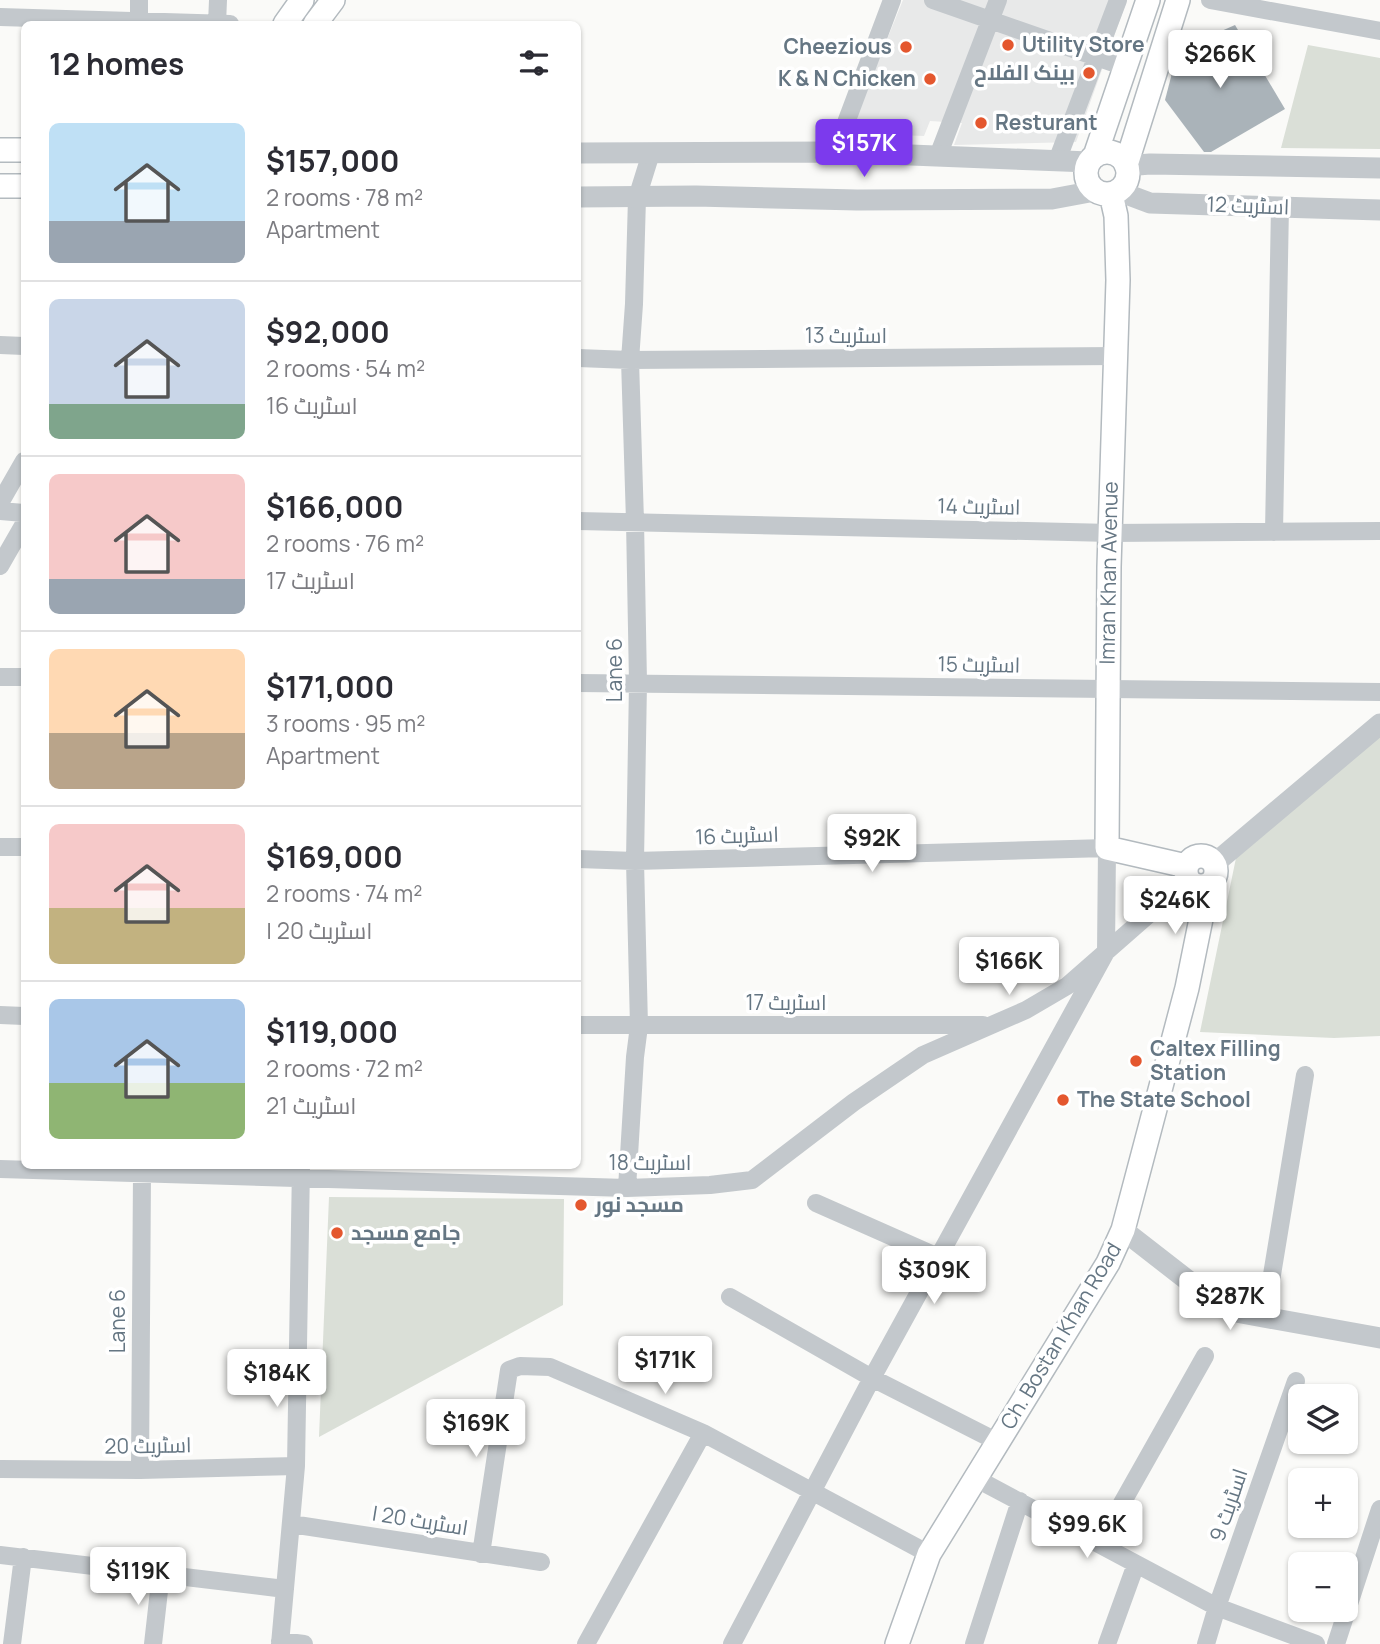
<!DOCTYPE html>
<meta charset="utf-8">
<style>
:root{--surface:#fff;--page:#f2f2f3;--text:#2b2b33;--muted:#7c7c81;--line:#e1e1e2;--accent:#7c3aed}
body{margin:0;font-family:Manrope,Cairo,sans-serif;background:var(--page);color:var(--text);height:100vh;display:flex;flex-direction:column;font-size:26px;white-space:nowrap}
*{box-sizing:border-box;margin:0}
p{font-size:23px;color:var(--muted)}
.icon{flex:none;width:38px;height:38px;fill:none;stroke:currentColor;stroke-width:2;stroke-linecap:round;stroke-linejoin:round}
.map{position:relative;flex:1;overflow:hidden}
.details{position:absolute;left:21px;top:21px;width:560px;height:1148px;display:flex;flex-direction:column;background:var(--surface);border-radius:10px;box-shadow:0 2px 5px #0004}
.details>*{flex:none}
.fabs{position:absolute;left:1288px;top:1384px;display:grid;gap:14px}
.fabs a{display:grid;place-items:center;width:70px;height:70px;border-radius:10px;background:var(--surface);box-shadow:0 2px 5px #0004;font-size:35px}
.price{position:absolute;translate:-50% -60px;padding:0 16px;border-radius:7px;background:#fff;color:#222;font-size:23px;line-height:46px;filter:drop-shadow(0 2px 4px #0008)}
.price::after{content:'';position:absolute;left:50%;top:42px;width:21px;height:16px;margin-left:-10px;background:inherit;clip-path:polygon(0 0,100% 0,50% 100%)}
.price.selected{background:var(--accent);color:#fff}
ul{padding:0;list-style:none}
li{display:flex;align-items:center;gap:21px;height:175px;padding:0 28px}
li+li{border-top:2px solid var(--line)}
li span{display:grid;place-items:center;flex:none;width:196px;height:140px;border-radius:10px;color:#555}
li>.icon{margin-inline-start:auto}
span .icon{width:84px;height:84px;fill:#fffc;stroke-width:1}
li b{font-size:30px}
h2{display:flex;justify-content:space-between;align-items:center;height:84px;padding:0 28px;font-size:30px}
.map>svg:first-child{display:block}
.built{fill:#e8e9e9}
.green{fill:#dadfd7}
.building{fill:#aab3b9}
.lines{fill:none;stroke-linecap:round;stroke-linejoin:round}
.secondary-casing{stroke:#b3babf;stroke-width:26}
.minor{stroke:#c3c8cc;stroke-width:18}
.tertiary{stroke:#c3c8cc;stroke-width:21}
.secondary{stroke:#fff;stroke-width:23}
.poi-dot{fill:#e4572e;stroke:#fff;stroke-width:2.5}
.labels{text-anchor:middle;stroke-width:7;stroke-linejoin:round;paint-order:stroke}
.poi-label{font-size:21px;font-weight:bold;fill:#657683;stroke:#fff;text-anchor:start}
.street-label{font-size:21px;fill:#657683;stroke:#fff}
</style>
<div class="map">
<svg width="1380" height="1644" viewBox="0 0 1380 1644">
<rect width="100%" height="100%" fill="#fafaf8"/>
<path class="built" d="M903,0H1127L1076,142L954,145L962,123L930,121L924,136L849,133Z"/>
<path class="green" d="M1308,45L1380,58V149L1281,148Z
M1380,724V1036L1334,1038L1200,1032L1236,858Z
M329,1197L564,1199L563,1305L319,1437Z"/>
<path class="building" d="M1235,25L1285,109L1211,152H1204L1165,100L1178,50Z"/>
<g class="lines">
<g class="secondary-casing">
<path id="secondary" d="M285,24L302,0
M315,24L333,0
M0,150H24
M1086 173a21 21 0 1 1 42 0a21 21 0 1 1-42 0Z
M1095,156L1148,0
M1126,165L1178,0
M0,186H24
M1111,194L1116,216L1118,280L1109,567L1107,848L1186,866
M1186 871a15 15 0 1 1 30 0a15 15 0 1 1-30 0Z
M897,1644L929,1554L1108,1263L1123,1230L1187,988L1202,914L1201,887"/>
</g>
<path class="minor" d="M933,0L1125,67
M1210,0L1380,31
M0,17L230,24
M139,24V0
M217,24L218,0
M835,152L892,0
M938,156L998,0
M1057,161L1118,0
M0,345L24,346
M578,358L630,360L1116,356
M0,503L24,461
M0,511L24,513
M578,521L1111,533L1380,531
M1274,532L1280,206
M0,566L24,524
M0,677H24
M578,683L1380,692
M0,847H24
M578,859L635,861L1107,848L1106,952L872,1378L732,1644
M0,1015L24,1016
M578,1025H983
M0,1169L627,1188L710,1185L752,1180L854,1102L923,1055L1026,1010L1067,986L1188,880
M627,1188L635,1057L639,1026L635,861L638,683L635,521L630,360L634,304L637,198L651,153
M816,1203L938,1257
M730,1297L872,1378L998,1442
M1265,1317L1305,1075
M0,1469L140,1470L296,1466
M140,1470L142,1172
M975,1478L1217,1607L1316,1644
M291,1524L541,1562
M1099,1544L1205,1356
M481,1554L509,1370L520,1366L550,1367L703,1433L929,1554
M0,1555L285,1589
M280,1641L304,1644
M12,1644L23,1557
M153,1644L161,1573
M280,1644L296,1466L301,1166
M586,1644L703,1433
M974,1644L1020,1501
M1107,1644L1136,1564
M1206,1644L1217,1607L1296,1381
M1336,1644L1380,1509"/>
<path class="tertiary" d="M578,153L835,152L1089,162
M1126,166L1150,164L1380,168
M1118,191L1150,203L1380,210
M578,197L696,196L857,200L1052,199L1095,191
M1214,864L1380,724
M1123,1230L1213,1300L1236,1312L1380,1338"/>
<use href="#secondary" class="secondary"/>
</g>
<g class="poi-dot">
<circle cx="1008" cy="45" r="7"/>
<circle cx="906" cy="47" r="7"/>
<circle cx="1089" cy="73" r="7"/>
<circle cx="930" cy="79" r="7"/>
<circle cx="981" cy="123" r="7"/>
<circle cx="1136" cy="1061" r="7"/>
<circle cx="1063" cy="1100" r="7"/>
<circle cx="581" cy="1205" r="7"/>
<circle cx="337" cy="1233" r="7"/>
</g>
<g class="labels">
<g class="poi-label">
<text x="1022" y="52">Utility Store</text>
<text x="892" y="54" text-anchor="end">Cheezious</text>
<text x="1075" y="80" text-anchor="end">بینک الفلاح</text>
<text x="916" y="86" text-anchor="end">K &amp; N Chicken</text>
<text x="995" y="130">Resturant</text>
<text x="1150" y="1056">Caltex Filling<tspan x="1150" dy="24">Station</tspan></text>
<text x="1077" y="1107">The State School</text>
<text x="595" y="1212">مسجد نور</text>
<text x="351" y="1240">جامع مسجد</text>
</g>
<g class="street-label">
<text transform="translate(1248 206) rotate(2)" y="7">اسٹریٹ 12</text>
<text x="846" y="343">اسٹریٹ 13</text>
<text transform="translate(979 507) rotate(1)" y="7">اسٹریٹ 14</text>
<text transform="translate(1109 573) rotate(-89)" y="7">Imran Khan Avenue</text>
<text transform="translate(979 665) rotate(1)" y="7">اسٹریٹ 15</text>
<text transform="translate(615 670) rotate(-90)" y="7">Lane 6</text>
<text transform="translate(737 836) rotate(-2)" y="7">اسٹریٹ 16</text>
<text x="786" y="1010">اسٹریٹ 17</text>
<text x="650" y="1170">اسٹریٹ 18</text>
<text transform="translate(118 1321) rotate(-90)" y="7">Lane 6</text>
<text transform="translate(1061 1336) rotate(-59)" y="7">Ch. Bostan Khan Road</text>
<text transform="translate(148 1446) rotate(-1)" y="7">اسٹریٹ 20</text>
<text transform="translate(1229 1505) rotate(-71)" y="7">اسٹریٹ 9</text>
<text transform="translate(420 1521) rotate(9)" y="7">اسٹریٹ 20 ا</text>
</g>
</g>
</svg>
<div class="fabs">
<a><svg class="icon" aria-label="layers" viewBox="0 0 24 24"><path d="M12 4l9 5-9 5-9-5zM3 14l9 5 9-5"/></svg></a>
<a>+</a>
<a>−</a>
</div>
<b class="price" style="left:1220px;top:90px">$266K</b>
<b class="price selected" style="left:864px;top:179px">$157K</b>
<b class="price" style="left:872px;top:874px">$92K</b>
<b class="price" style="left:1175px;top:936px">$246K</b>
<b class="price" style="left:1009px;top:997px">$166K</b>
<b class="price" style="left:934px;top:1306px">$309K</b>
<b class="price" style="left:1230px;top:1332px">$287K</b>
<b class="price" style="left:665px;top:1396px">$171K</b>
<b class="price" style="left:277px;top:1409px">$184K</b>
<b class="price" style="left:476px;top:1459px">$169K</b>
<b class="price" style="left:1087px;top:1560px">$99.6K</b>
<b class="price" style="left:138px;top:1607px">$119K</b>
<section class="details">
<h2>12 homes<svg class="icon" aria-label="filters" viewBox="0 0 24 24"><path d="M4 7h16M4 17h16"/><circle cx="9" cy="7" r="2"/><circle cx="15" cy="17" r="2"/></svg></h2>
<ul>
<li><span style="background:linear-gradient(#bfe0f5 70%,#9aa5b1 0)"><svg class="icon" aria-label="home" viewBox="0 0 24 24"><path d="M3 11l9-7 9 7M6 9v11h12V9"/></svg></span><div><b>$157,000</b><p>2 rooms · 78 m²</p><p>Apartment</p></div></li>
<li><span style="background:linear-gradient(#c9d6e8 75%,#7fa58c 0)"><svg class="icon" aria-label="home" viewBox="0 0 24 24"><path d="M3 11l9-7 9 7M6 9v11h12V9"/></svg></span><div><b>$92,000</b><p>2 rooms · 54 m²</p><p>اسٹریٹ 16</p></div></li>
<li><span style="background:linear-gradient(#f6c9c9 75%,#9aa5b1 0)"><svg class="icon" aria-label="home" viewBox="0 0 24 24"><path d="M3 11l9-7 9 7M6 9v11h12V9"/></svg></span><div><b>$166,000</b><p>2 rooms · 76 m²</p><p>اسٹریٹ 17</p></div></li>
<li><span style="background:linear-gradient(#ffd9b3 60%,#b9a48a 0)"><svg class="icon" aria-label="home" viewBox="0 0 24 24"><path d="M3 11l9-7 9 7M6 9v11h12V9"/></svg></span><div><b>$171,000</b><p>3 rooms · 95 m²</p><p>Apartment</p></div></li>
<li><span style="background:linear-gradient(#f6c9c9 60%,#c2b280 0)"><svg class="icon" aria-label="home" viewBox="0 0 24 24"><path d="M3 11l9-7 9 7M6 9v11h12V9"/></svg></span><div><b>$169,000</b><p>2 rooms · 74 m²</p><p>اسٹریٹ 20 ا</p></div></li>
<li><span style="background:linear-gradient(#a9c7e8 60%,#8fb573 0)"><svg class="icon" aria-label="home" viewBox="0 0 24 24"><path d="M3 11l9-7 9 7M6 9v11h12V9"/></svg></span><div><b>$119,000</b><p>2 rooms · 72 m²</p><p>اسٹریٹ 21</p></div></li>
</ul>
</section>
</div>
